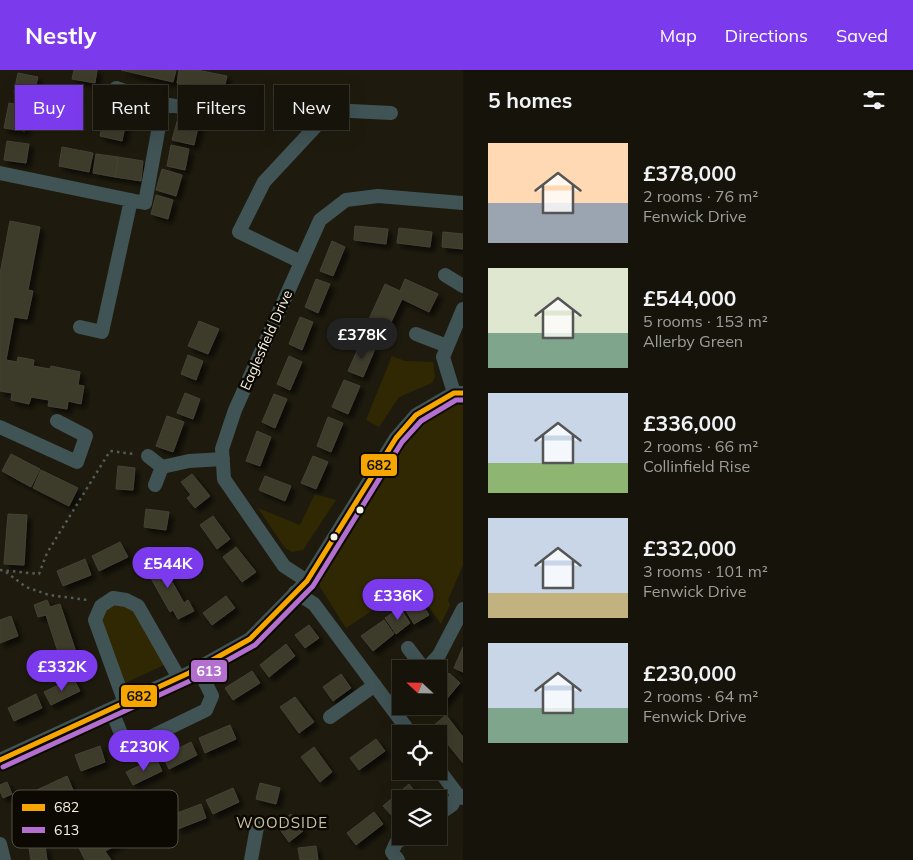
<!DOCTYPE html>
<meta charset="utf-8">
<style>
:root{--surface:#16140a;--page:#1f1d13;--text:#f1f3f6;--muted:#9e9e9c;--line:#35332b;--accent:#7c3aed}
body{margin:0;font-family:Mulish,sans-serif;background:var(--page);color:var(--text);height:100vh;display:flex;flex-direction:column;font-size:19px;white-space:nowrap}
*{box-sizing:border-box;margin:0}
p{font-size:16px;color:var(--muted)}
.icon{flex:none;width:28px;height:28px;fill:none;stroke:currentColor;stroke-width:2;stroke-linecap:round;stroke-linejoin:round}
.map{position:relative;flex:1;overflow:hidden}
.side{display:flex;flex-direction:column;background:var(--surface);width:450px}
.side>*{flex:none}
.guide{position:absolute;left:15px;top:15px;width:372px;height:45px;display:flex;gap:10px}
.needle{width:32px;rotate:292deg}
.tools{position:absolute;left:392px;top:590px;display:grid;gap:10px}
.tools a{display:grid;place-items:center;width:55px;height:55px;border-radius:0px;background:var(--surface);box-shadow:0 5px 20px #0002,0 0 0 1px var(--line);font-size:25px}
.price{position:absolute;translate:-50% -42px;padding:0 11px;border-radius:18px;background:var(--accent);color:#fff;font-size:16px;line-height:32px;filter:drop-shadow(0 1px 2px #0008)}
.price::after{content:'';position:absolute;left:50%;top:30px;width:15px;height:11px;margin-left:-8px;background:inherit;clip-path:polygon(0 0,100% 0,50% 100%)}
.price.active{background:#222;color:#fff}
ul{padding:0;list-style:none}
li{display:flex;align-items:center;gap:15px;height:125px;padding:0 25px}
li span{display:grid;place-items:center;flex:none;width:140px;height:100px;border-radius:0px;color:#555}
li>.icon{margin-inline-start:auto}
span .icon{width:60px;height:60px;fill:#fffc;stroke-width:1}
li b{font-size:21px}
h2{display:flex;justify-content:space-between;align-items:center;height:60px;padding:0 25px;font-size:21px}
.pill{padding:0 18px;border-radius:0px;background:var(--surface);box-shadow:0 5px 20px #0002,0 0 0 1px var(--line);font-size:18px;line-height:45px}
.pill.active{background:var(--accent);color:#fff}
header{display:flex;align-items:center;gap:30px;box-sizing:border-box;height:70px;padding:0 25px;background:var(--accent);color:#fff}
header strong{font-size:24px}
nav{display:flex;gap:28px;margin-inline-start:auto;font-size:18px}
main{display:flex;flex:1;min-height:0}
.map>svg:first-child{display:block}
.green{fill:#302803}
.building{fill:#3d3a29;stroke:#454237;filter:url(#shadow)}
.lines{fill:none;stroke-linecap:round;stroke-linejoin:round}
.path{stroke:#525c5a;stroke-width:2.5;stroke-dasharray:2.5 4;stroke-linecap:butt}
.minor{stroke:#405355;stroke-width:14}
.bus-1-casing{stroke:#0c0902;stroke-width:9}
.bus-2-casing{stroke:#0c0902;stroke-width:9}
.bus-1{stroke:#f7a600;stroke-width:5}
.bus-2{stroke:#b36fd0;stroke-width:5}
.bus-dot{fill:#f8f4e5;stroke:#0c0902;stroke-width:2}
.labels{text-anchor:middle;stroke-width:5;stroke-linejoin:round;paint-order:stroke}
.street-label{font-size:14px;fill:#f8f4e5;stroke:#0c0902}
.neighbourhood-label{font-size:15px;letter-spacing:1px;fill:#c8c1a4;stroke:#0c0902}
.key{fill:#0c0902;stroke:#535046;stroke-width:1}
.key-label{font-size:14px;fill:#f8f4e5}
.line-badge{stroke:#0c0902;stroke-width:2}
.badge-label{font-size:14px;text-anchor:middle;font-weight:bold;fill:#fff}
.pale-badge-label{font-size:14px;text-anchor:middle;font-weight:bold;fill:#111}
</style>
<header>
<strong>Nestly</strong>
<nav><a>Map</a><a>Directions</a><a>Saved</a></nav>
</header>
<main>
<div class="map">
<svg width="463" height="790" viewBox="0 0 463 790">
<defs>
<filter id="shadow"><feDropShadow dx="4.5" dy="4.5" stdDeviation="2.5" flood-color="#0009"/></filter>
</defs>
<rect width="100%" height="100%" fill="#1e1b0e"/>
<path class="green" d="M392,286L405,291L433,292L435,307L432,313L399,327L379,357L366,350Z
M463,334V495L448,530L450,535L441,554L415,518L395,531L393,527L346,558L320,517L319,511L322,505L368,434L406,369L417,355L454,335Z
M315,424L336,430L303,480L292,482L285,478L258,438L300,455Z
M119,533L134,540L164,595L123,614L102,556L103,548L108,537Z"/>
<path class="building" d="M74,0H97L95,13L72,9Z
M121,0H176L173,12Z
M179,0H197L227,6L223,22L177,13Z
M18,3L38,7L33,26L14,22Z
M9,33L29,37L25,61L4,58Z
M107,33L129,38L122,71L100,66Z
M178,48L199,53L194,75L172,70Z
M7,71L29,74L26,93L4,90Z
M171,75L189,79L185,100L167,96Z
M62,77L93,83L89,102L59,96Z
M96,84L118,87L115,107L93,103Z
M118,87L143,91L141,111L115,107Z
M162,99L182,105L176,126L156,120Z
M156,125L173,130L168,149L151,144Z
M10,151L40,157L28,220L33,221L27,249L14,247L6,290L17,292L18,287L34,290L33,296L50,299L51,296L80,302L78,315L84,316L81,334L68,331L67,339L48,336L49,330L31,327L29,334L11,330L12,323L0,321V204Z
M355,156L388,159L386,174L354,170Z
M399,158L432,162L430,177L397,173Z
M443,162L463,164V179L442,177Z
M332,171L345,177L333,206L320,201Z
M316,209L330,214L318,243L305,237Z
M405,209L438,224L429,242L402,229L383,269L364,260L385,214L400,221Z
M300,247L313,252L302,280L289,274Z
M199,251L219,259L208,284L188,276Z
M361,272L375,279L363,307L348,301Z
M188,285L203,291L196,310L181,304Z
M289,286L302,292L290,320L277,314Z
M344,310L360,316L348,344L332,337Z
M185,323L200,329L193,349L177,343Z
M274,324L287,329L275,358L262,352Z
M167,346L184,352L173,382L156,376Z
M328,347L343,353L331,382L317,376Z
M257,361L271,367L260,396L246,391Z
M11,384L40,399L31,417L2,401Z
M313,386L328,392L316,419L301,413Z
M118,396L135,398L133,420L116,419Z
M41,400L78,418L69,436L33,418Z
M192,404L210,426L195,438L187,428L191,425L181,412Z
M265,406L291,416L285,431L259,420Z
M146,439L169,442L166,460L144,457Z
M8,444L27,445L24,495L4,494Z
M213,446L230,469L217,479L200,455Z
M120,472L128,487L99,501L92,486Z
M236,477L256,502L242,512L223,487Z
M158,487L184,533L188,530L194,541L178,549L173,540L170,542L144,496Z
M85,489L91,505L63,516L57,501Z
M226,526L235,538L212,555L203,543Z
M47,530L50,537L60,534L76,582L60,588L46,545L38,547L34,535Z
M419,530L429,545L414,554L405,539Z
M400,538L410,553L396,564L385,548Z
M11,546L18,566L0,573V550Z
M384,550L394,564L373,581L361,566Z
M309,555L319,568L305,578L295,565Z
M286,574L295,586L269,607L260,595Z
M463,577V602L454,598Z
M252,601L260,613L233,630L225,618Z
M449,603L460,613L439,638L437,636H439V614Z
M341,604L351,618L333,631L323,617Z
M73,608L80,621L51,635L44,622Z
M36,624L42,638L14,651L8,638Z
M295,627L314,652L299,663L280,637Z
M446,645L463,667V693L433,656Z
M230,655L236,669L205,683L199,668Z
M376,669L385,681L359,700L350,688Z
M191,672L197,685L169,699L163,686Z
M100,676L105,692L81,701L75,685Z
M314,677L332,702L320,712L301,687Z
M156,688L162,701L133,715L126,702Z
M67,706L73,720L43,733L37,720Z
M7,712L12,724L3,728L0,721V715Z
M260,713L280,718L276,734L256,729Z
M409,714L418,725L414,729H401V739L393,747L383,736Z
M233,718L239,732L213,744L206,730Z
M201,734L206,748L178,759L172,745Z
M374,742L383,754L356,775L347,763Z
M291,744L303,761L289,772L276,754Z
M122,748L132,767L105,781L111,790H85L76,772Z
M45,776L47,790H31L29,778Z
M316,776L318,790H300L298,778Z"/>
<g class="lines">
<path class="path" d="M0,500L39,504L47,483L110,381L134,384
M6,502L26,517L49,525L88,530"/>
<path class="minor" d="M163,34L232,45
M0,103L145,133L163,34L116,18
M301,192L239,162L264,112L331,40L391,43
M445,205L463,216
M80,257L102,262L131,130
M416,264L447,276
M454,323L443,287L463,239
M0,357L77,392L86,366L57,351
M148,386L162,397
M155,415L162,397L189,391L223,389
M307,511L284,496L224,409L222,379L235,340L320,150L346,130L378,126L463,133
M295,522L314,534L411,664
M408,578L424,599
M426,599L439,585L463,539
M125,633L95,550L101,536L113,528L126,530L138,536L179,608
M390,635L401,624
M111,639L124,671L140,672L206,640L212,626L198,598
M330,647L375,615
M0,690L189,603L250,569L307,511L396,368L416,345L454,323H463
M439,700L457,724L463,728
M439,744L452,735L457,724
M0,774L4,790
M251,790L257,757
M398,790L392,782L396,773L406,766"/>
<g class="bus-1-casing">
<path id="bus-1" d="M0,690L189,603L250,569L307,511L396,368L416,345L454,323H463"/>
</g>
<g class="bus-2-casing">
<path id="bus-2" d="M3,697L192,610L255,575L313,516L402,372L421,351L456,330H463"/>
</g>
<use href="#bus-1" class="bus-1"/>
<use href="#bus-2" class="bus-2"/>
</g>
<g class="bus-dot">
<circle cx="360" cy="440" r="4.5"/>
<circle cx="334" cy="467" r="4.5"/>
</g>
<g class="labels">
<g class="street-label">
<text transform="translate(266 270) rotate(-66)" y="5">Eaglesfield Drive</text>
</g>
<g class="neighbourhood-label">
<text x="282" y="758">WOODSIDE</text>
</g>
</g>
<rect x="12" y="720" width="166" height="58" rx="8" class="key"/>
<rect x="22" y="734" width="23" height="7" fill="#f7a600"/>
<rect x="22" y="757" width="23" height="6" fill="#b36fd0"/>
<g class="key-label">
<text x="54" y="742">682</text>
<text x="54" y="765">613</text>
</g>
<g class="line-badge">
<rect x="360" y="383" width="38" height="24" rx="5" fill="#f7a600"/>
<rect x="190" y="589" width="38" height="24" rx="5" fill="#b36fd0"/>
<rect x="120" y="614" width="38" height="24" rx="5" fill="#f7a600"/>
</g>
<g class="badge-label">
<text x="209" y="606">613</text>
</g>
<g class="pale-badge-label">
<text x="379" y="400">682</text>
<text x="139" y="631">682</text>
</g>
</svg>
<div class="tools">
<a><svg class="needle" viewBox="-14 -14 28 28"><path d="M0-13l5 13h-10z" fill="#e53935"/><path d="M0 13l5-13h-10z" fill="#9e9e9c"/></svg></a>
<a><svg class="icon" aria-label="locate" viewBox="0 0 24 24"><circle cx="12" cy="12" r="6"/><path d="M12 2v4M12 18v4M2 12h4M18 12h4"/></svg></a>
<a><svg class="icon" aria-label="layers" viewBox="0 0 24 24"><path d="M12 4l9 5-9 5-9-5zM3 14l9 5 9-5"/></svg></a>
</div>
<b class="price active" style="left:362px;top:290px">£378K</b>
<b class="price" style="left:168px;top:519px">£544K</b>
<b class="price" style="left:398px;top:551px">£336K</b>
<b class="price" style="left:62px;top:622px">£332K</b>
<b class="price" style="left:144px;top:702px">£230K</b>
<div class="guide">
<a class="pill active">Buy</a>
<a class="pill">Rent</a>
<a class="pill">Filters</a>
<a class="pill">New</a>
</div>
</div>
<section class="side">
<h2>5 homes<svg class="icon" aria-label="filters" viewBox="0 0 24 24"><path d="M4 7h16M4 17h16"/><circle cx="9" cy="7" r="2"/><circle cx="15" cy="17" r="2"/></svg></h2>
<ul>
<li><span style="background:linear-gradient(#ffd9b3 60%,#9aa5b1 0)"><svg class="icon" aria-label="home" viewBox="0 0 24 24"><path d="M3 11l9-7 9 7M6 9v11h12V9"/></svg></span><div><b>£378,000</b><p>2 rooms · 76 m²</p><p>Fenwick Drive</p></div></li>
<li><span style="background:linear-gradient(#dfe7d0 65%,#7fa58c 0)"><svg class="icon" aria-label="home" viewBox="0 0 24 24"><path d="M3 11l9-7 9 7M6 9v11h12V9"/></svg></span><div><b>£544,000</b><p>5 rooms · 153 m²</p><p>Allerby Green</p></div></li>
<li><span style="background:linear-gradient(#c9d6e8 70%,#8fb573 0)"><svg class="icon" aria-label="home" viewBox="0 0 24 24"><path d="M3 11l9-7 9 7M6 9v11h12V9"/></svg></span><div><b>£336,000</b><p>2 rooms · 66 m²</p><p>Collinfield Rise</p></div></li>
<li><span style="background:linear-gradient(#c9d6e8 75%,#c2b280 0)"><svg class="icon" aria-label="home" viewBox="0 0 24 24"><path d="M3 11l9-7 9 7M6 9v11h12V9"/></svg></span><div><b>£332,000</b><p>3 rooms · 101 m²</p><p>Fenwick Drive</p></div></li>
<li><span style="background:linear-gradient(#c9d6e8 65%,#7fa58c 0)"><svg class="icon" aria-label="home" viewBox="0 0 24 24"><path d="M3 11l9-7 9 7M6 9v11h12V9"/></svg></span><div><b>£230,000</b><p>2 rooms · 64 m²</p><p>Fenwick Drive</p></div></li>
</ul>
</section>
</main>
